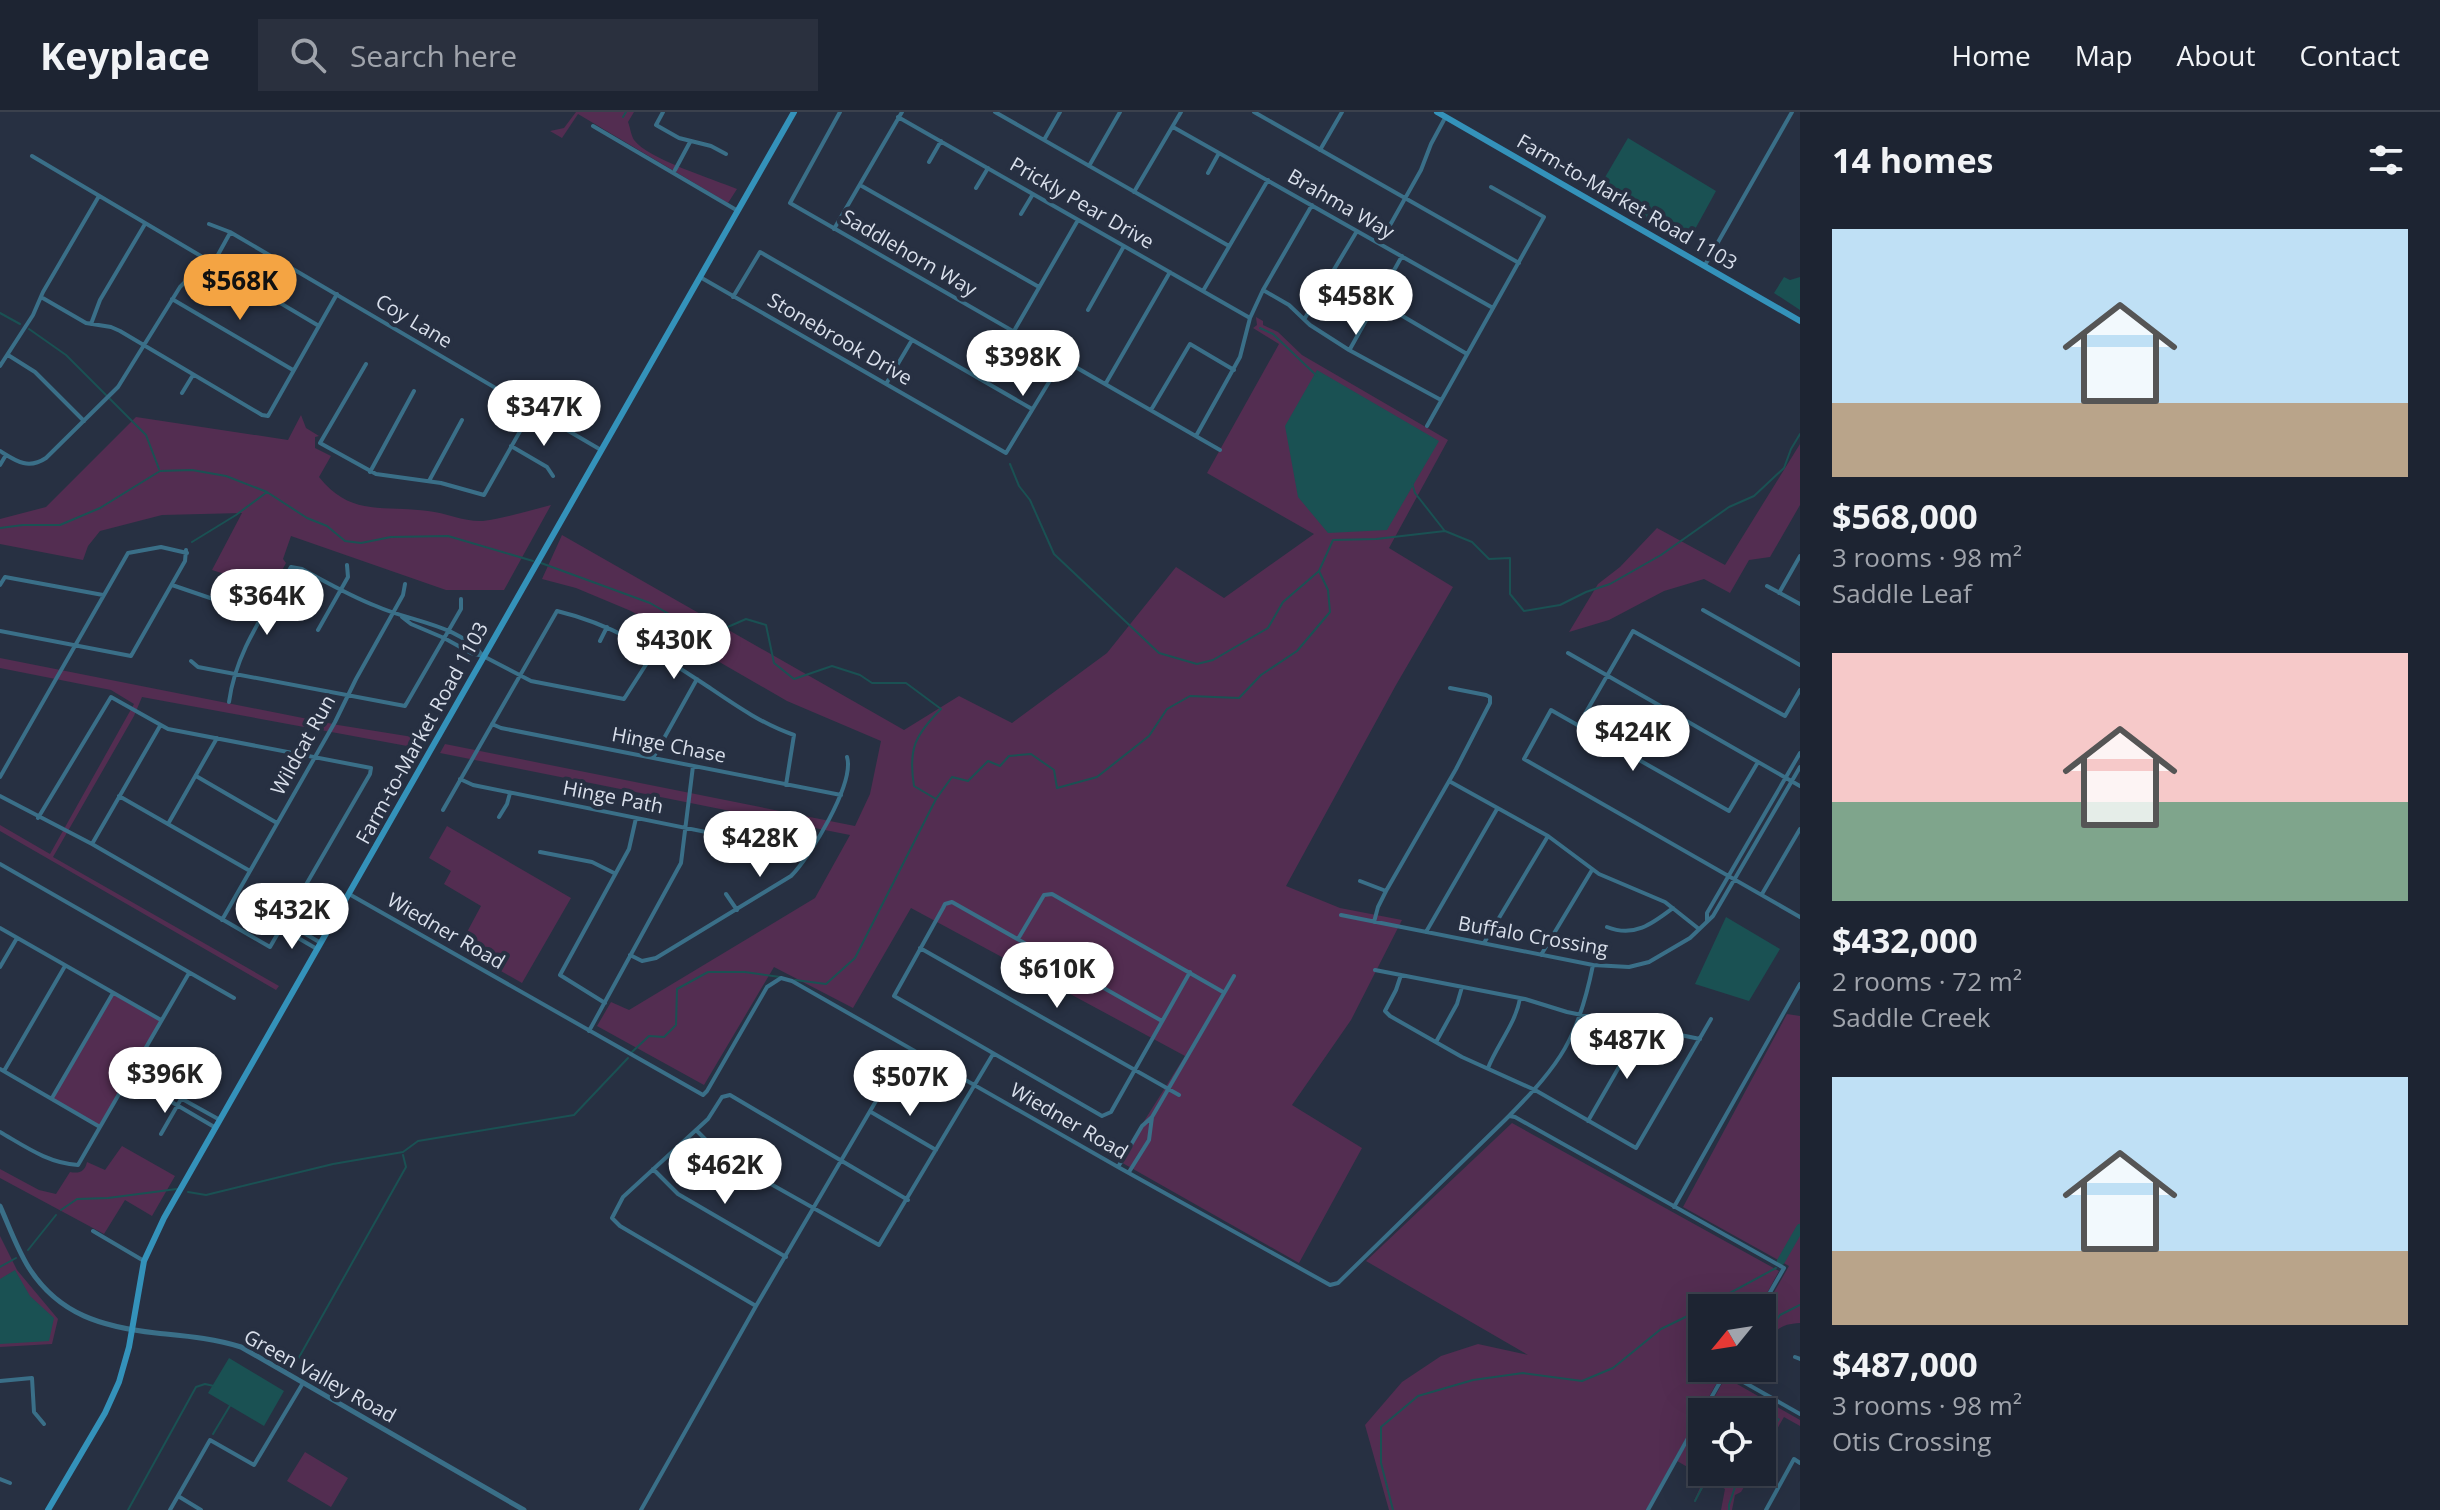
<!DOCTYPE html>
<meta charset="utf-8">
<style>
:root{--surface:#1d2432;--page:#2a303e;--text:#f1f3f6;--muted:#a0a4ac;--line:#3b414d;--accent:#f4a443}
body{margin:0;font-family:"Open Sans",sans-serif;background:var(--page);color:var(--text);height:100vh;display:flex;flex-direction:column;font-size:30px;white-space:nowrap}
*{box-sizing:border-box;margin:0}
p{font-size:26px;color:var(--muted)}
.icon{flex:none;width:44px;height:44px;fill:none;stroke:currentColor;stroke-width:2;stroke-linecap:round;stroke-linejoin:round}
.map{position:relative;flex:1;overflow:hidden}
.sheet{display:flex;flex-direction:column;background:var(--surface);width:640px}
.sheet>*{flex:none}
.needle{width:52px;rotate:240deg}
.tools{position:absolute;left:1688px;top:1182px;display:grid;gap:16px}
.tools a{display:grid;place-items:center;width:88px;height:88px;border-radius:0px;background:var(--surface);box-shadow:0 8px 32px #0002,0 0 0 2px var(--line);font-size:40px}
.price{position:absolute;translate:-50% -68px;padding:0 18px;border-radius:28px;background:#fff;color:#222;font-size:26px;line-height:52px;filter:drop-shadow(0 2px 4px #0008)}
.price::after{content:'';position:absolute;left:50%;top:48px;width:24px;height:18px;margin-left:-12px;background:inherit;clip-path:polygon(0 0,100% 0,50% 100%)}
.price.on{background:var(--accent);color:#111}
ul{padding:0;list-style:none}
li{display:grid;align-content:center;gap:16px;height:424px;padding:0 32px}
li span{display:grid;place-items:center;height:248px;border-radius:0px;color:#555}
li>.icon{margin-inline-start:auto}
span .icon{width:144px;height:144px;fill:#fffc;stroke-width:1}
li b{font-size:34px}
h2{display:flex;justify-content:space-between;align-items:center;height:96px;padding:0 32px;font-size:34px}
header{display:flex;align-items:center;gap:48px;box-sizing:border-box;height:112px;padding:0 40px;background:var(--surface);border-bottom:2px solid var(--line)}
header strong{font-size:38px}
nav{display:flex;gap:44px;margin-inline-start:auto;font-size:28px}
.search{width:560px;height:72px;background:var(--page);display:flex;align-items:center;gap:20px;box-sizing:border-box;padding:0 28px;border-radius:0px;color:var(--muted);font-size:30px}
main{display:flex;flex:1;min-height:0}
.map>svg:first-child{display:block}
.green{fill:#532d51}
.water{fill:#1a5153}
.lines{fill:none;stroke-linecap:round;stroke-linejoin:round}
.stream{stroke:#1a5153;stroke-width:2}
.river{stroke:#1a5153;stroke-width:8}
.minor{stroke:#3a6f88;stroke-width:4}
.tertiary{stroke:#3a6f88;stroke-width:5}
.secondary{stroke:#3492ba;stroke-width:6}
.labels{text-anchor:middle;stroke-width:8;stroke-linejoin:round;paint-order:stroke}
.street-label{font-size:20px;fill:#d9dfeb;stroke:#273042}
</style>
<header>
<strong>Keyplace</strong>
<div class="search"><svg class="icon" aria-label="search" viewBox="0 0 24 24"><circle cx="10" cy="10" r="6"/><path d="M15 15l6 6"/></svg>Search here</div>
<nav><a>Home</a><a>Map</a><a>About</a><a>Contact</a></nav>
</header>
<main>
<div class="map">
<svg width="1800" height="1398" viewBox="0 0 1800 1398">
<rect width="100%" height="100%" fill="#273042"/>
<path class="green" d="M576,0H634L628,10C630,15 631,23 634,28C648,47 713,67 737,77L728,91L578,2L562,26L550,19L564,16Z
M1256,205L1263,209V213L1278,220L1302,243L1448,328L1389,436L1453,475L1396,573L1286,774L1340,796L1402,808L1351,908L1292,993L1362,1036L1299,1151L1119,1049L1185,944L911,796L853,896L774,855L704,973L597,914L611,890L629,898L815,786L850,723L440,641L445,632L855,714L870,682L881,629L787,589L631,499L576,476L542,467L562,423L904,618L959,584L1012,611L1107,541L1176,455L1224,486L1314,422L1207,361L1279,232L1253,216L1257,213Z
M301,303L306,316L319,324L315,325V336L331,344L319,365C351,405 382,393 428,399C446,401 465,410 483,409C506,406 528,399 551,393L504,478H446L291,424L283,447L286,451L272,477L212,458L242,401L162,403L100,419L88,434L83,448L0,432V407L46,395L136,305L288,328Z
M1800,332V393L1770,445L1749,448L1730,481L1704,467L1664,479L1609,508L1569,520L1598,472L1620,455L1657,416L1725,453Z
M0,546L338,613L419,626L418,636L142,585L134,604L53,745L279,874L276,878L0,719V713L50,742L134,592L111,578L0,556Z
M447,714L571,786L522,871L459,835L481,794L444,772L451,759L429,746Z
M113,881L161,908L100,1015L52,986Z
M1787,902L1800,904V1211C1778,1212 1773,1220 1762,1238V1201L1789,1154L1683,1095Z
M1512,1011L1779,1159L1759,1196H1702V1256H1725L1646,1398H1389L1365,1313L1402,1270L1441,1244L1478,1232L1528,1243L1366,1149Z
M122,1034L175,1064L152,1104L125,1088L104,1122L0,1066V1057L39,1078L56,1082L70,1060C80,1062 85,1059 87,1050L105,1058Z
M0,1124L17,1158L58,1207L52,1232L0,1235Z
M1724,1268H1730L1800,1308V1314L1784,1305L1762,1343V1300H1706Z
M1702,1306V1360H1753L1741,1380L1735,1383L1732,1398H1721L1725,1377L1708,1367L1695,1390L1694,1389L1705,1365L1677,1349Z
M305,1340L348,1366L331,1395L287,1369Z"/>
<path class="water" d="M1628,26L1716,79L1688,130L1597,79Z
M1784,165L1790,168L1800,165V198L1774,181Z
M1317,258L1439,329L1387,418L1328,421L1298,385L1285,314Z
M1726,805L1780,837L1749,889L1695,872Z
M15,1158L30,1184L54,1206L49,1229L0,1232V1167Z
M229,1246L284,1279L264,1314L208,1281Z
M1737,1284L1780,1307L1762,1337V1300H1721L1728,1287Z"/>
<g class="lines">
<path class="stream" d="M623,5L626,0
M0,201L20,212
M1260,216L1273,222L1317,264
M29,217L66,243L146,323L159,357
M1010,352L1019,374L1030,388L1054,442L1159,541L1197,552L1213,548L1268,516L1283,490L1319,459
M1412,371L1415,381L1444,418
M0,416L23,413H60L100,396L160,359L192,358L226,364L267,380L307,406L327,414L345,429L361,431L391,425L448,424L533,449
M192,430L236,403L267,380
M541,451L650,491L707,524L746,507L766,513L774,551L794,567L832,554L860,563L872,571H906L941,597C915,623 908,637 914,674L936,687
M795,868L826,872L855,846L936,687L952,665L968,669L988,649L1000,654L1009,644L1031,642L1054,658L1057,676L1097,665L1149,624L1167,597L1190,584L1239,586L1261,563L1297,539L1330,500L1328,478L1319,459L1333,428L1376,427L1445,419L1472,430L1489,447L1510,446V482L1524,499L1560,493L1586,480L1610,472L1661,443L1729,395L1754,384L1784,356L1791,337L1800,322
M632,940L649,924L664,925L676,913L677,877L708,860H745L780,865
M188,1080L206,1083L333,1052L403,1040L418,1029L574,1003L628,946
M61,1098L77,1087L108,1086L177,1077
M28,1138L56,1103
M0,1155L16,1146
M1704,1195L1776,1156
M1762,1228L1780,1203L1800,1193
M293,1256L406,1055L403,1043
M1759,1256L1762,1270
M213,1322L231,1292
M1695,1389L1708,1364
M128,1398L196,1275L205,1272L214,1274
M1393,1398L1381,1351V1315L1418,1284L1473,1268L1523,1261L1582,1269L1613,1256L1661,1217L1702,1197
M1729,1398V1393L1737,1369"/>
<path class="river" d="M1781,1149L1800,1116"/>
<path class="minor" d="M663,0L656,13L679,26L711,34L726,42
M840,0L790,91L1220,338
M995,0L1229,134
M1254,0L1519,151
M898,5L1250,206
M593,14L738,99
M1173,15L1493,196
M1044,28L1060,0
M1320,38L1342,0
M32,44L319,214
M929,50L941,29
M1089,54L1120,0
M675,58L690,30
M1208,61L1219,41
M860,73L1039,175
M976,76L988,56
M1134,80L1181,0
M1021,102L1033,82
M209,112L230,120L601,338
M834,117L902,0
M1380,131L1421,58L1431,32L1445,6
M1705,153L1792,0
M700,165L1006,341L1063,247
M1263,178L1289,193L1310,213L1349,238L1441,288
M1203,179L1268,68
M41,185L86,211L111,215L120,219L262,303L268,304L337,182
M733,185L760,140L1032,297
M172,187L293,258
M1377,189L1467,242
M1088,198L1124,134
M1305,206L1357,119
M91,212L100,188L145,112
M1014,219L1078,108
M1350,237L1402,144
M8,243L35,260L84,309
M366,252L320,331L376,362L441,371L484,383L532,298
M0,254L33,203L43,180L99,84
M1106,271L1170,160
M886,272L912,228
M182,281L193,263
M1151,298L1190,232L1234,258
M1427,314L1544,105L1491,75
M1196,324L1240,245L1250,206L1263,178L1312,93
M511,334L547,355L553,364
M0,339C16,349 28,358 46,346L118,275L180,175L191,164L214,150L230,121
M0,353L6,343
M370,360L414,279
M429,369L462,308
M0,473L5,465L103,483
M172,473L263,504
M1767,474L1800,492
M1779,481L1800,444
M1703,498L1800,553
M402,505L411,512L444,526L471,541L483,544L531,569L624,587L654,540
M318,518L348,465L347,453
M0,519L131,544L185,449L186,438
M600,529L607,515
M1568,541L1800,674
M191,549L198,555L405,594L461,497V487
M229,590C236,538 266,500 291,455L302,457C326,470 350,484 376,494C411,510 458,512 483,544
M492,612L501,616L841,683
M1578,614L1633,519L1785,604L1800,578
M653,646L697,567
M1758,650L1729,699L1551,598L1524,647L1800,805
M196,664L277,711
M0,665L128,441L161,435L187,441
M460,667L473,673L780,735L799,739L807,744
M1449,669L1548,724L1599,762L1665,790L1699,817
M0,684L92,732L270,835L370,662L371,656L168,617L111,585L38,706
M119,684L250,759
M443,698L557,499C616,513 658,542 707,574C735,593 762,612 794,623L786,673
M499,705L507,692L510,681
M168,712L217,626
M92,732L160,614
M540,740L592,750L614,761
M0,752L234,886
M1360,769L1386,779
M349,782L703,983L707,979L767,875L781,866L792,869L1118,1055L1330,1173L1338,1171L1506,1007L1509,1004L1515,1005L1784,1156L1761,1196
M726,782L737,798
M1762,782L1800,717
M1341,803L1593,853L1629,855L1649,850L1690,826L1713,804L1800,655
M222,808L335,610L356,567L403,483L405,472
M1707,809V801L1800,641
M285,810L321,831
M1374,810L1378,795L1386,779L1456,657L1490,591V585L1486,583L1450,576
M1607,815C1634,826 1652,812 1673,796
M0,816L161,908
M281,816L317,837
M1426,820L1497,697
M1018,827L1044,783L1052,782L1223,880
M1484,831L1548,724
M920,836L1179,983
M630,843L642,849L656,846L791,764C810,745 855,671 847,645
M1541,843L1592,758
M0,855L17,826
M1375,858L1525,887L1567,900L1700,927
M1401,863L1396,878L1385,899L1390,904L1462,945L1535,978L1636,1036L1711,907
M605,891L560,863L629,737L636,706
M1162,909L952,790L945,792L943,796L894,884L1102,1004L1111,1000L1190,860
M589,919L681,751L693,654
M1436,930L1457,892L1462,875
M1488,956C1497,933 1516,911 1520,886
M0,957L100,1015
M4,959L65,854
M132,959L220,1008
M129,965L216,1016
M52,986L113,881
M871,1000L936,1038
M1509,1004C1561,951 1578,927 1593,853
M1588,1009L1642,915
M696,1018L723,1045L879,1133L993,942
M0,1020C26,1035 48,1051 78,1053L189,861
M161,1022L208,940
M1118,1055L1142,1014L1152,1005L1234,864
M653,1057L678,1082L786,1145
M1129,1060L1149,1028L1152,1005
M1674,1095L1800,872
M93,1119L144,1149
M756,1194L620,1114L612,1106L623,1085L708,1007L722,985L730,983L908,1088
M1795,1245L1800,1247
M1726,1260L1800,1302
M0,1269L32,1266L34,1300L44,1312
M1703,1300L1728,1256
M0,1367L10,1371
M178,1384L201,1398
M170,1398L210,1328L254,1353L303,1271
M641,1398L756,1194L890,965L891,952
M1648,1398L1702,1301
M1766,1398L1794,1347L1800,1351"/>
<path class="tertiary" d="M0,1094C9,1114 17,1137 29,1156C59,1203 103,1215 156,1221C185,1224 213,1226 241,1235L524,1398"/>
<path class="secondary" d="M1437,0L1800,209
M48,1398L105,1301L119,1270L129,1235L144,1149L164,1106L794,0"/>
</g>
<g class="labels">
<g class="street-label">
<text transform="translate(1627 90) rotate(30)" y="7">Farm-to-Market Road 1103</text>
<text transform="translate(1082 91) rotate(30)" y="7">Prickly Pear Drive</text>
<text transform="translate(1341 92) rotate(30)" y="7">Brahma Way</text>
<text transform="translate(909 141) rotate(30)" y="7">Saddlehorn Way</text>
<text transform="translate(414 209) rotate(31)" y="7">Coy Lane</text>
<text transform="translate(840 227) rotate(30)" y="7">Stonebrook Drive</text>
<text transform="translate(422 621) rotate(-61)" y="7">Farm-to-Market Road 1103</text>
<text transform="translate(303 633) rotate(-61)" y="7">Wildcat Run</text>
<text transform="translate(669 633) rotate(11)" y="7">Hinge Chase</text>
<text transform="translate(613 685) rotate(11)" y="7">Hinge Path</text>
<text transform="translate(446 819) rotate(30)" y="7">Wiedner Road</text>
<text transform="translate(1533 824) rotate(10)" y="7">Buffalo Crossing</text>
<text transform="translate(1069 1009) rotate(30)" y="7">Wiedner Road</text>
<text transform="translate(320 1264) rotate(29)" y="7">Green Valley Road</text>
</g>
</g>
</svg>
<div class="tools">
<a><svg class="needle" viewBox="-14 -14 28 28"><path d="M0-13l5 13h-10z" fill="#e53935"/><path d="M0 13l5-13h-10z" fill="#a0a4ac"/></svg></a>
<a><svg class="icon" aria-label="locate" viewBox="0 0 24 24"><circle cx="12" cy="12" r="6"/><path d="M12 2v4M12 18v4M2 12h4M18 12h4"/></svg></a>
</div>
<b class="price on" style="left:240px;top:210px">$568K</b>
<b class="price" style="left:1356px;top:225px">$458K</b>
<b class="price" style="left:1023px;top:286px">$398K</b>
<b class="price" style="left:544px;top:336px">$347K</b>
<b class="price" style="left:267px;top:525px">$364K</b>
<b class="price" style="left:674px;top:569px">$430K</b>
<b class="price" style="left:1633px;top:661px">$424K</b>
<b class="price" style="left:760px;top:767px">$428K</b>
<b class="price" style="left:292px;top:839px">$432K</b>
<b class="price" style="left:1057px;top:898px">$610K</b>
<b class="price" style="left:1627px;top:969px">$487K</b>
<b class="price" style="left:165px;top:1003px">$396K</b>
<b class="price" style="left:910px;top:1006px">$507K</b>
<b class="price" style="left:725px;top:1094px">$462K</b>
</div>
<section class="sheet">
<h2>14 homes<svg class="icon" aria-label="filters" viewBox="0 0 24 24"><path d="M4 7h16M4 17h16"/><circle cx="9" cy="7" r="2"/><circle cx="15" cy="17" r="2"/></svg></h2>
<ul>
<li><span style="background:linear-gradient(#bfe0f5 70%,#b9a48a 0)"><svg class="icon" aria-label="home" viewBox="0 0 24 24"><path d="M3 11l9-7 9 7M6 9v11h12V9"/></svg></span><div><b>$568,000</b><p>3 rooms · 98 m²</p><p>Saddle Leaf</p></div></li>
<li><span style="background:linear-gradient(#f6c9c9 60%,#7fa58c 0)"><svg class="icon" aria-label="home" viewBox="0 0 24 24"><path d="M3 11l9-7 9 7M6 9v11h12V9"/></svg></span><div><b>$432,000</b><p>2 rooms · 72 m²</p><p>Saddle Creek</p></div></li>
<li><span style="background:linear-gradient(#bfe0f5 70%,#b9a48a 0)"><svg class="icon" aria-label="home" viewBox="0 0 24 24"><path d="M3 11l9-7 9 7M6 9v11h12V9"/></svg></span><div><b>$487,000</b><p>3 rooms · 98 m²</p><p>Otis Crossing</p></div></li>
</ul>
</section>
</main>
